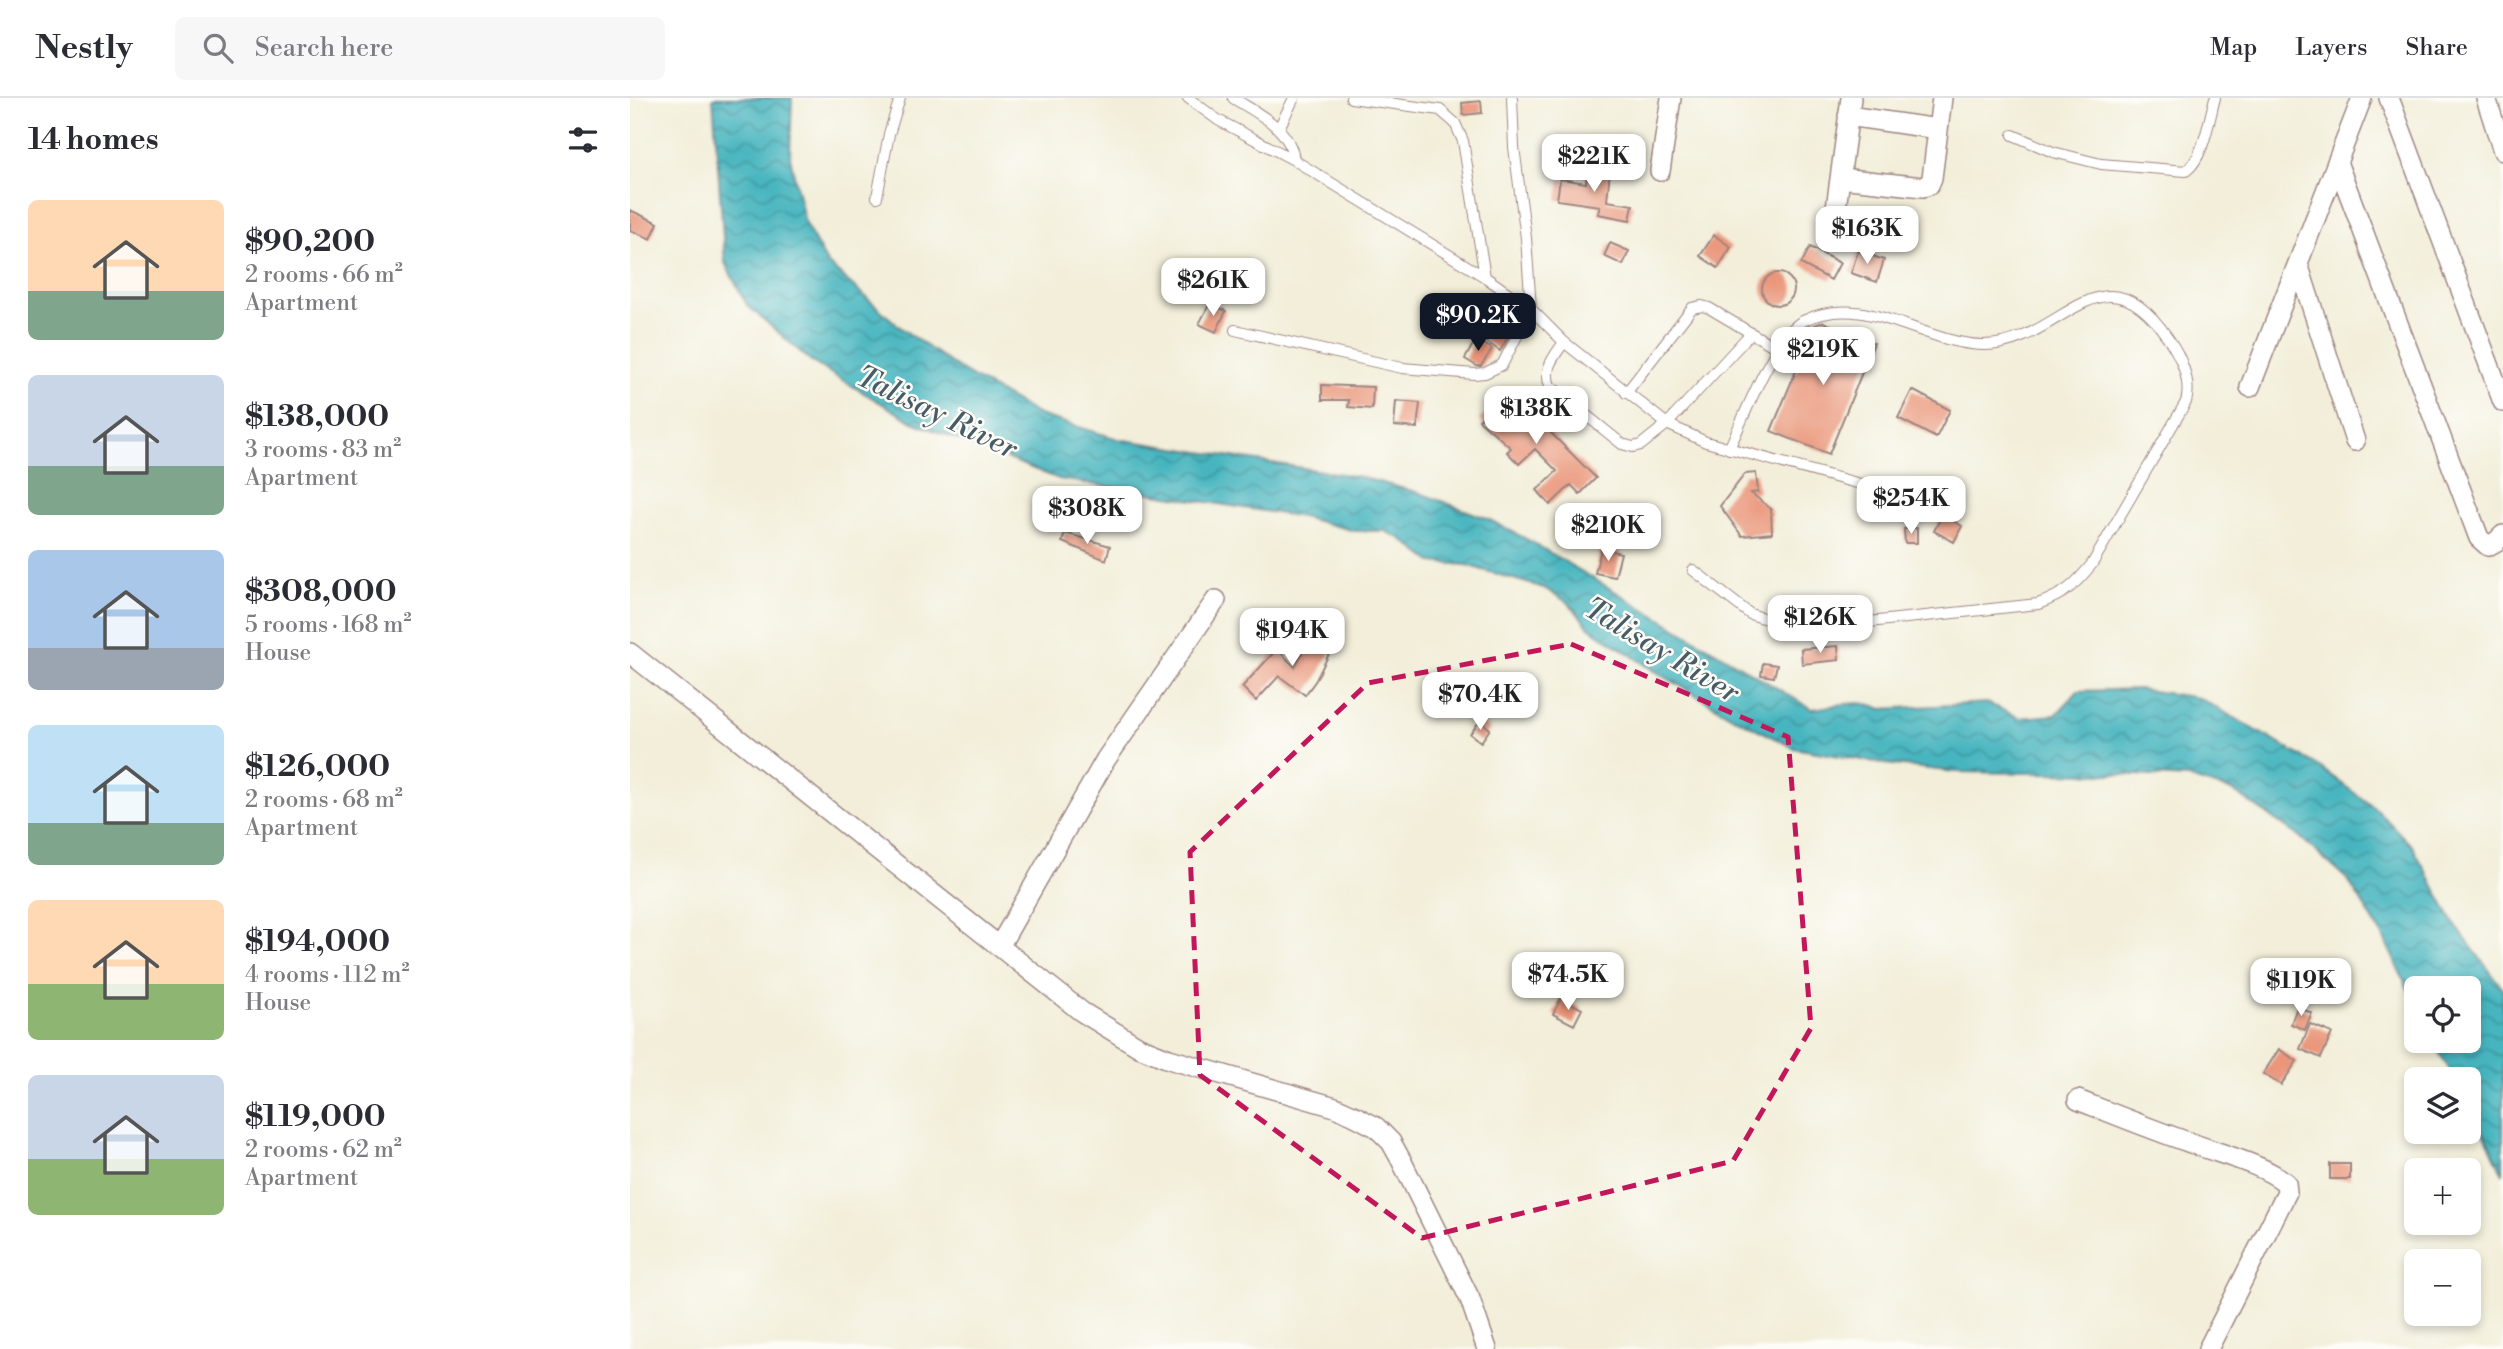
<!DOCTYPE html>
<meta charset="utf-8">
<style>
:root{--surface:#fff;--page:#f7f7f7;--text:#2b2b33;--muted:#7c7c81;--line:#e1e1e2;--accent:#111827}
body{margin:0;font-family:"Libre Bodoni",serif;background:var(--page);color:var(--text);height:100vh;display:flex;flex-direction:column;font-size:26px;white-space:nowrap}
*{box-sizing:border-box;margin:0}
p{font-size:23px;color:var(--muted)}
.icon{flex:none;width:38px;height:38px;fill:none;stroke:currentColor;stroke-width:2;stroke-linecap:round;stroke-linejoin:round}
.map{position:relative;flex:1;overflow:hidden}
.side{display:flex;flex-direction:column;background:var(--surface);width:630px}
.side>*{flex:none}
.fabs{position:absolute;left:1774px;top:878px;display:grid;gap:14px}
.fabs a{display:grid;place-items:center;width:77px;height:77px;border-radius:10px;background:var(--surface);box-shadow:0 4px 10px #0003;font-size:35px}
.price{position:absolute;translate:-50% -60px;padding:0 16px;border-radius:14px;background:#fff;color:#222;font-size:23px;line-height:46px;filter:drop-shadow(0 2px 4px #0008)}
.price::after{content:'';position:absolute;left:50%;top:42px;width:21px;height:16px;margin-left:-10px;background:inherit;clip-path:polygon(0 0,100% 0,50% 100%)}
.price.on{background:var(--accent);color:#fff}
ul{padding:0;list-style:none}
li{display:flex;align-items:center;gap:21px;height:175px;padding:0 28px}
li span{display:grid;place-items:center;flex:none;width:196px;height:140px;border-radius:10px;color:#555}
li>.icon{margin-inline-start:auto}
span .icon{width:84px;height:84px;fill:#fffc;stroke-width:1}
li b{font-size:30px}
h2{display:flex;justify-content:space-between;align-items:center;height:84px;padding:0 28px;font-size:30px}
header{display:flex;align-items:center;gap:42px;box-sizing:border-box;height:98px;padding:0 35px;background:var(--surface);border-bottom:2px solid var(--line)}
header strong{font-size:33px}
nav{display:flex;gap:38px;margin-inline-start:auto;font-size:24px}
.search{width:490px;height:63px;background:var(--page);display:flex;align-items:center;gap:18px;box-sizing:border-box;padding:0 24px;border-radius:10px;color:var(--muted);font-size:26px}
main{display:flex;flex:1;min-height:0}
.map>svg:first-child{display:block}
.water{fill:url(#water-waves);stroke:#486a75;stroke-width:2}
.building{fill:#ea967a}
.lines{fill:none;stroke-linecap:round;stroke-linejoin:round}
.service-casing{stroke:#9e8682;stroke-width:12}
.minor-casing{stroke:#9e8682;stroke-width:22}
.service{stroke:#fff;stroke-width:10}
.minor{stroke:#fff;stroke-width:19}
.marked{fill:none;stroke:#c2185b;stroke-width:5;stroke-dasharray:14 9;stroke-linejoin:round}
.labels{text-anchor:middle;stroke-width:5;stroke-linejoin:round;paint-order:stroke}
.water-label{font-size:30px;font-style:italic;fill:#485b66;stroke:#fdfcf7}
</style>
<header>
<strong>Nestly</strong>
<div class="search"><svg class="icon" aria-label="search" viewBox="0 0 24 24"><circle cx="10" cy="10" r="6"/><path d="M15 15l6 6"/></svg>Search here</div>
<nav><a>Map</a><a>Layers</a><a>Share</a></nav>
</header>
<main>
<section class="side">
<h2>14 homes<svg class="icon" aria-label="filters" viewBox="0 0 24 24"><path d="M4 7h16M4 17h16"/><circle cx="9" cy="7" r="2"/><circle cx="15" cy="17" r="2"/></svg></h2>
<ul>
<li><span style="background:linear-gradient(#ffd9b3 65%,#7fa58c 0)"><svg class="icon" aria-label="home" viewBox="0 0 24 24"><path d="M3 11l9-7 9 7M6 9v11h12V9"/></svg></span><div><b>$90,200</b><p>2 rooms · 66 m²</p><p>Apartment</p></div></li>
<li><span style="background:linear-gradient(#c9d6e8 65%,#7fa58c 0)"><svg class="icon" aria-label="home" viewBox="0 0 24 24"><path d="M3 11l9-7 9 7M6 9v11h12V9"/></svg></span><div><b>$138,000</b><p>3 rooms · 83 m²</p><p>Apartment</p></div></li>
<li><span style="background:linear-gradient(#a9c7e8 70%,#9aa5b1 0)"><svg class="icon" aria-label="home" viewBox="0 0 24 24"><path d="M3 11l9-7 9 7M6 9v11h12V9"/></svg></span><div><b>$308,000</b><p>5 rooms · 168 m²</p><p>House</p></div></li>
<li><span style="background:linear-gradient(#bfe0f5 70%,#7fa58c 0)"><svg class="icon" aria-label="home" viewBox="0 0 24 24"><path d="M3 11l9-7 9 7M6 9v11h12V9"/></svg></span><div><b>$126,000</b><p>2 rooms · 68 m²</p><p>Apartment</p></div></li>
<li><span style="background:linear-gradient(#ffd9b3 60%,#8fb573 0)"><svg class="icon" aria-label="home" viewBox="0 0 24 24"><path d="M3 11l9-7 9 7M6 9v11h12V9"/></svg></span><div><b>$194,000</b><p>4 rooms · 112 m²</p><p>House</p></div></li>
<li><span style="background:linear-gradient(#c9d6e8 60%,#8fb573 0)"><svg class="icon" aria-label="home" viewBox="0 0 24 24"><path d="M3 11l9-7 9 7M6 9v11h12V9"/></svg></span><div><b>$119,000</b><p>2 rooms · 62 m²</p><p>Apartment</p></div></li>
</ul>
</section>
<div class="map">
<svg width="1873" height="1251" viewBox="0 0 1873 1251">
<defs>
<pattern id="water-waves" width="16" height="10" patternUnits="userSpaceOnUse" patternTransform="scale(1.75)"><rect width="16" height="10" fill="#46b5bf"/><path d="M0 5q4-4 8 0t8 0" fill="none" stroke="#3c939b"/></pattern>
</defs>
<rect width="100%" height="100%" fill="#fdfcf7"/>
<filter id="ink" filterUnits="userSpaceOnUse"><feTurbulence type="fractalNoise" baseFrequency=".0143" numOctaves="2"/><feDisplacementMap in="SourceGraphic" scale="14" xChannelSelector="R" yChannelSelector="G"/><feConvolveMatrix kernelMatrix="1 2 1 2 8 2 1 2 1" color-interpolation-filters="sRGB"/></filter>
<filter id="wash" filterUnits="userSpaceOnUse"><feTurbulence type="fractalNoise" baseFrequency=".00686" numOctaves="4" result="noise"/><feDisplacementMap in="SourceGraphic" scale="28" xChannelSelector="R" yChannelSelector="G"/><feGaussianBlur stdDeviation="1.57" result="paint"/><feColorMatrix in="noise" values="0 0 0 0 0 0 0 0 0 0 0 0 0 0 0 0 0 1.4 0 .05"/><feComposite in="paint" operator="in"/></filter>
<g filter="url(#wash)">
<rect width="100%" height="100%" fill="#f2eed9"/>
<path class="water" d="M83,0H162L160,59L175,126L197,165L271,230L329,271L409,317L488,341L730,379L790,395L856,420L902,444L1182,611C1206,608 1229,600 1252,611L1357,605L1390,620L1426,617L1448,593L1509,591L1569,600L1687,667L1747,712L1783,749L1823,824L1873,891V1076L1839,1002V982H1826L1802,943H1839V891H1787V910L1754,840L1718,782L1669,738L1603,693L1559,680L1489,676L1326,674L1256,666L1164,650L1104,619L1023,572L959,529L939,505L914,490L836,467L802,464L770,440L755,433H725L672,419L429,381L283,324L182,264L117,207L95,165Z"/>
<g id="blocks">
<path class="building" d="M851,3L852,15L833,17L832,5Z
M958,69L980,72L977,103L1003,107L1000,122L968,116L970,108L927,102L930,81L956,85Z
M0,112L28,125L21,141L0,132Z
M1084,137L1101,149L1088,170L1070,158Z
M980,145L999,153L993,167L974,158Z
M1180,149L1210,165L1201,182L1171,166Z
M1228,153L1254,162L1247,184L1221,175Z
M1132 191a16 16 0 1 1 32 0a16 16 0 1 1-32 0Z
M580,205L596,213L586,234L569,226Z
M867,223L881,233L870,253L854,242Z
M1193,224L1244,245L1199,356L1141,333L1185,227Z
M846,241L862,251L851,268H847L835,261Z
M692,287L743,289L742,311L718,309L719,302H692Z
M878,292L966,380L950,396L941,387L920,407L907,392L927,373L905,351L889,366L877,354L881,350L849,322Z
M1282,292L1320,312L1306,340L1268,320Z
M766,303L790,305L787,330L764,328Z
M1126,375L1128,394L1121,395L1141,411L1142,435L1112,438L1090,408L1115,376Z
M1312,417L1332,428L1324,444L1304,433Z
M1287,430V445H1275L1274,431Z
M435,435L480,448L476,462L432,444Z
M971,451L991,455L985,479L965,475Z
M683,533L705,544L686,582L675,597L649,578L626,603L612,589L647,551L665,569Z
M1208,548L1209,562L1172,566L1171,551Z
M1133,565L1147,567L1144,579L1131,577Z
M807,583L820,592L809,610L795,601Z
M831,585L845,593L834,613L820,605Z
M850,623L860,631L851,644L840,636Z
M931,900L952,911L944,927L923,916Z
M1667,909L1682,915L1675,932L1661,926Z
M1680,926L1702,935L1691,960L1670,951Z
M1649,951L1667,963L1651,987L1633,976Z
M1700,1066H1720V1081H1700Z"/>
</g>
</g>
<g filter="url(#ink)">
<use href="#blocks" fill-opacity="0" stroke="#9e8682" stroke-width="2"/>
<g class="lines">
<g class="service-casing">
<path id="service" d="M558,0L588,22L664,62
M603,0C628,16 660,29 664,62L855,179L901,211L934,244L1037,326L1076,344L1256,393
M721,0L810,12L825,25L833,43L855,179
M649,30L664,0
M1383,37L1423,54L1471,66L1556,73C1574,60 1579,21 1585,0
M247,99L259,36L270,0
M605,232L772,270L844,276L855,275L872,267L901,211L896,140L884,49L882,0
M934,244C924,259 913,270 920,288L992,346L1003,349L1011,347L1037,326L1121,235L1147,250
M996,295L1062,210L1072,208L1079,210L1121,235
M1063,472L1120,516L1162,529H1192L1408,506C1435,496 1444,488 1462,466L1556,304C1562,283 1550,257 1538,240C1471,141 1431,248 1353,247C1292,246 1236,192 1173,223C1145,237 1113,321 1099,351"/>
</g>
<g class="minor-casing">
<path id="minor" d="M1759,0L1873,304
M1856,0L1873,53
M1218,18L1308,31
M1707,64L1849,440L1858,448L1867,443L1873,437
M1030,73L1041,0
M1210,80L1293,89L1299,87L1302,80L1312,0
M1206,110L1221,0
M1669,169L1725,343
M1620,289L1732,0
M0,555L452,914L509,949L539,961L705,1009L725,1018L746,1029L761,1044L771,1062L840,1201L857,1251
M370,847L476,661L586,502
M1448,1002C1486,1017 1523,1032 1561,1045C1590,1056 1633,1066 1656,1085L1657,1094L1578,1251"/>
</g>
<use href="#service" class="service"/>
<use href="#minor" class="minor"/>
</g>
</g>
<path class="marked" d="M941,546L1158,639L1181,930L1103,1063L792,1140L570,977L560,754L738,585Z"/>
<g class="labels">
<g class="water-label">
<text transform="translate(307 314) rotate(26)" y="10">Talisay River</text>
<text transform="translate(1032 552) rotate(31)" y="10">Talisay River</text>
</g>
</g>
</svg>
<div class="fabs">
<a><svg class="icon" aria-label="locate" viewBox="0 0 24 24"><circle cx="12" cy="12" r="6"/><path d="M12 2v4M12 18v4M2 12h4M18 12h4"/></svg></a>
<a><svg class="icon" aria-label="layers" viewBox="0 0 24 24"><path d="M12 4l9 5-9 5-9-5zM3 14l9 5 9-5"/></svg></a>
<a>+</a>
<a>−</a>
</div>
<b class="price" style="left:964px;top:96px">$221K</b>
<b class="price" style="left:1237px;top:168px">$163K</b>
<b class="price" style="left:583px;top:220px">$261K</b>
<b class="price on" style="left:848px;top:255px">$90.2K</b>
<b class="price" style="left:1193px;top:289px">$219K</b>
<b class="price" style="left:906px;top:348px">$138K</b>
<b class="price" style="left:1281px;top:438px">$254K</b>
<b class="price" style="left:457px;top:448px">$308K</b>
<b class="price" style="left:978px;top:465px">$210K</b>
<b class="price" style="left:1190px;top:557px">$126K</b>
<b class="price" style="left:662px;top:570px">$194K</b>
<b class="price" style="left:850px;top:634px">$70.4K</b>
<b class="price" style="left:938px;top:914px">$74.5K</b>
<b class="price" style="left:1671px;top:920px">$119K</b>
</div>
</main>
